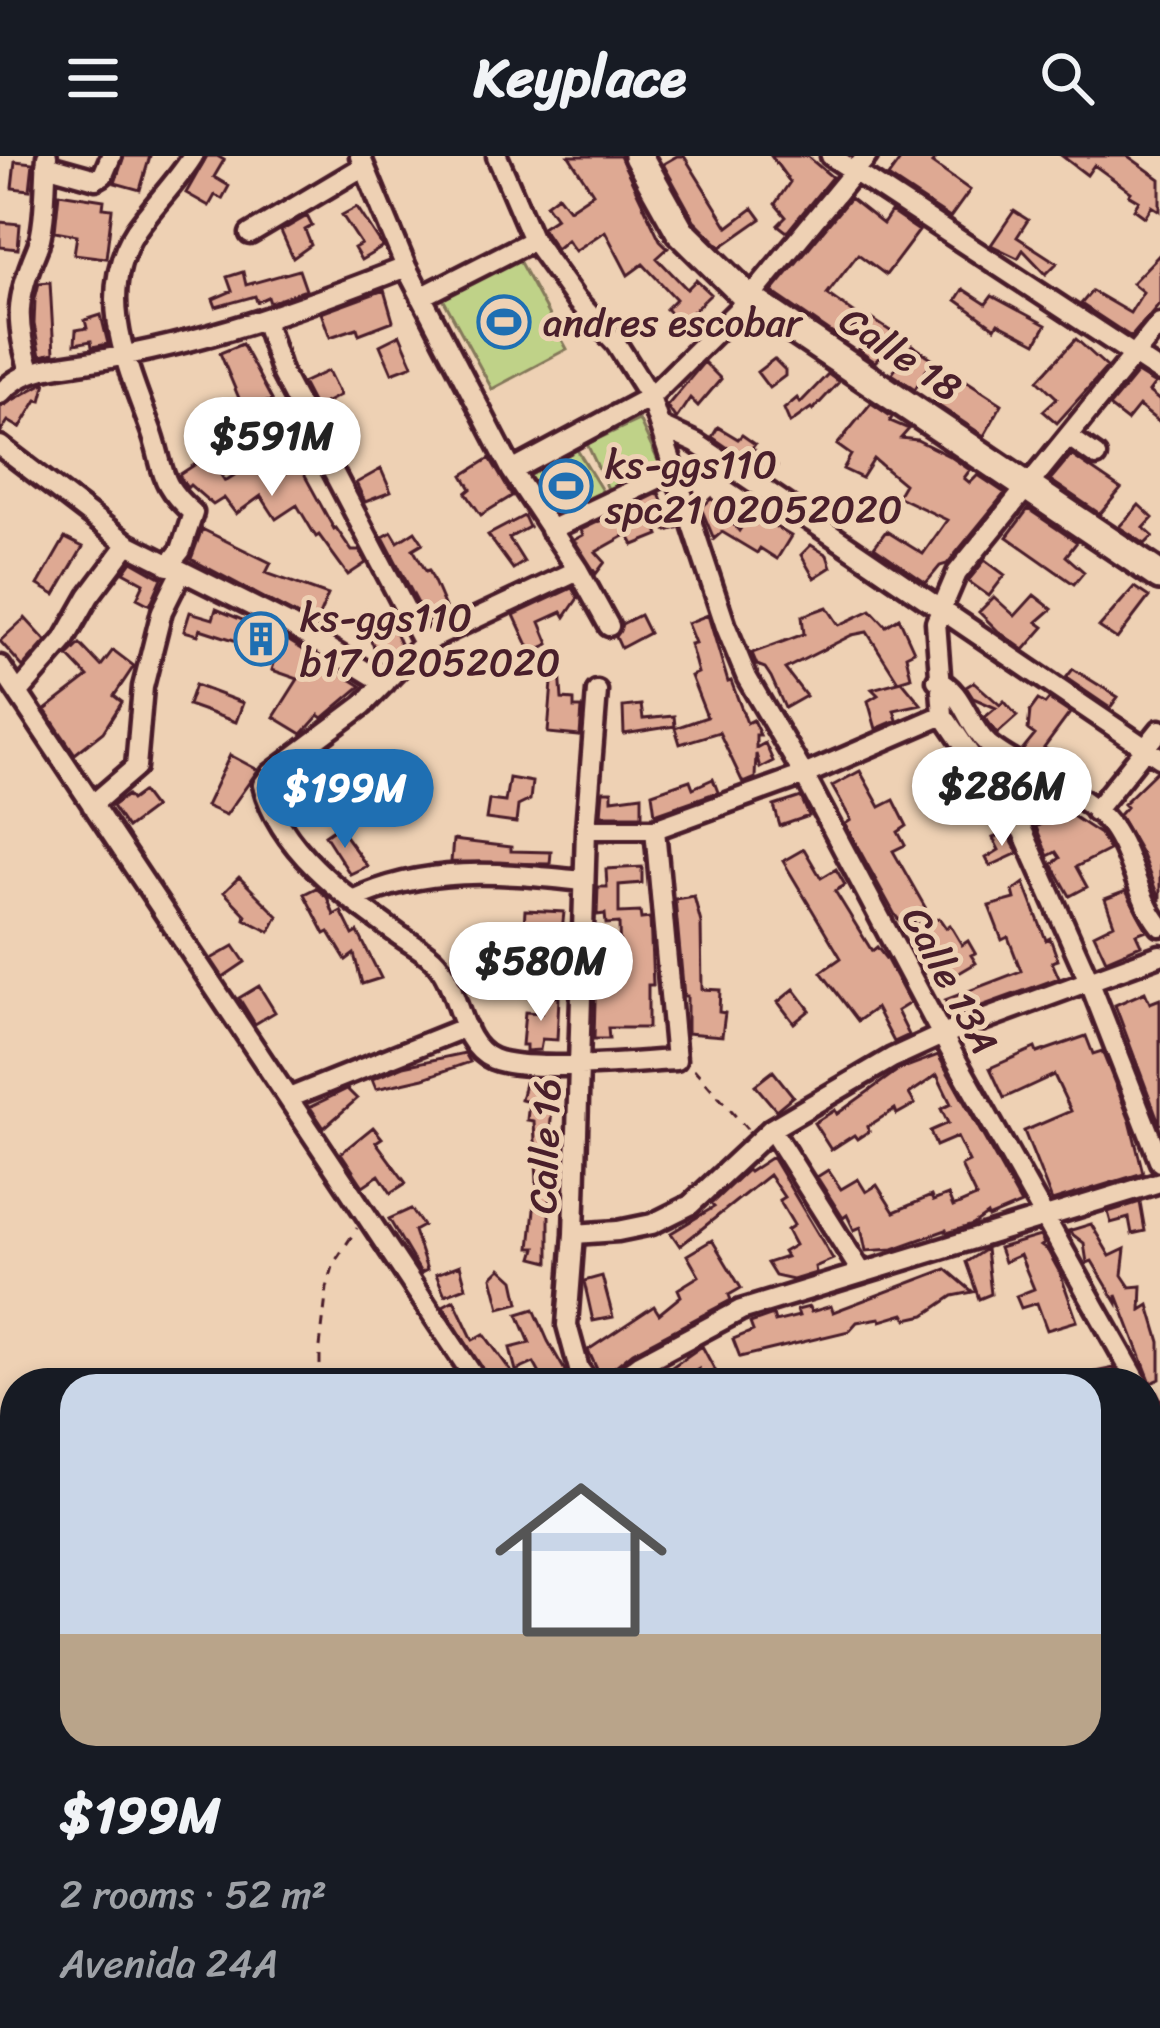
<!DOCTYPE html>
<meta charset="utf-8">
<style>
:root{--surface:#171b24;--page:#242831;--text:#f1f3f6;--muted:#9ea1a6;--accent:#1f6fb2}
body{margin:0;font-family:Sriracha,sans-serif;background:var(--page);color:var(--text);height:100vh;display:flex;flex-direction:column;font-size:45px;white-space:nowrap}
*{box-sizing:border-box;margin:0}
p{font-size:39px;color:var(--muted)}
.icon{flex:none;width:66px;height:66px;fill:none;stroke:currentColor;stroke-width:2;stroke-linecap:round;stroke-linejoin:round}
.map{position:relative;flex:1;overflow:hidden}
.side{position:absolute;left:0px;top:1212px;width:1161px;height:660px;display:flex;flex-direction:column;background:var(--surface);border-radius:48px 48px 0 0;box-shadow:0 6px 18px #0003}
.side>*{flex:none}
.price{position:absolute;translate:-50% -102px;padding:0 27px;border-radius:42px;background:#fff;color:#222;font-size:39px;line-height:78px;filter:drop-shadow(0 3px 6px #0008)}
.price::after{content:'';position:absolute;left:50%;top:72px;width:36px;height:27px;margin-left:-18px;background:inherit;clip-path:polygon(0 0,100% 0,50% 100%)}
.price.selected{background:var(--accent);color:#fff}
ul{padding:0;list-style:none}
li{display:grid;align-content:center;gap:24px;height:636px;padding:0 60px}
li span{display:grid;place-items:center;height:372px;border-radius:36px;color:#555}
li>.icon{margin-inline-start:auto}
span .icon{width:216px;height:216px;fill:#fffc;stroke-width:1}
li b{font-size:51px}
header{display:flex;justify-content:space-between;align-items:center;height:156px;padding:0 60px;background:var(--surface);font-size:54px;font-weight:800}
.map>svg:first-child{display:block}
.green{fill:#bfd288;stroke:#84785a;stroke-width:3}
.building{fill:#dea993;stroke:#4a1f2b;stroke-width:3}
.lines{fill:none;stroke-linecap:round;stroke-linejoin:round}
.lane-casing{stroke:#4a1f2b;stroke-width:18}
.street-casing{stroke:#4a1f2b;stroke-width:27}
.secondary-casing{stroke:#4a1f2b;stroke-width:36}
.path{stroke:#4a1f2b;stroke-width:3;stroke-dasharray:9 9;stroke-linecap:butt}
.lane{stroke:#eed1b4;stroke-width:9}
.street{stroke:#eed1b4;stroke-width:18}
.secondary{stroke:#eed1b4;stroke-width:27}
.labels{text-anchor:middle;stroke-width:10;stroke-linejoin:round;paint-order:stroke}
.poi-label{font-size:39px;fill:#4a1f2b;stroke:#eed1b4;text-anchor:start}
.street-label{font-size:39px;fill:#4a1f2b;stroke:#eed1b4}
</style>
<header><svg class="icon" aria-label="menu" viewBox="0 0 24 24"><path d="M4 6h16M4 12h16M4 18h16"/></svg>Keyplace<svg class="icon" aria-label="search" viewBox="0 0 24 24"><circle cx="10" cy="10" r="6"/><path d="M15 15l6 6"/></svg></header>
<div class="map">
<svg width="1160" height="1872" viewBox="0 0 1160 1872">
<rect width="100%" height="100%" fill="#eed1b4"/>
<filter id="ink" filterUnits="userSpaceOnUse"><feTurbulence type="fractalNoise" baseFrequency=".00833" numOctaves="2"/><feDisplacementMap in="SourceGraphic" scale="24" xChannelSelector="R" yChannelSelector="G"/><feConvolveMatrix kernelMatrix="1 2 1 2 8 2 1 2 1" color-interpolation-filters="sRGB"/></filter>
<g filter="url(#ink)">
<path class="green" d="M516,99L567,193L492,233L441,139Z
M639,264L661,311L609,335L587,288Z
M576,292L604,338L555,367L528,321Z
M767,1857H863L843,1872H767Z
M915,1857H1027L1037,1872H894Z"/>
<path class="building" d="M124,0H150L140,34L115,27Z
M217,0L224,4L214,21L229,30L222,43L215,39L209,50L186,37L207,0Z
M569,0H620L660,84L668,92L657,102L687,133L696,124L711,138L681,167L666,153L676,143L643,108L628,119L605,75L575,95L567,84L556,93L545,77L542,71L556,62L546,48L558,39L569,53L593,37Z
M677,0H684L728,71L753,52L761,63L721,91L694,64L663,8Z
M771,0H807L832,21L787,76L778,69L786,61L775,48L790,26Z
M903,0H938L932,7L970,34L950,62L888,21Z
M1062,0H1128L1160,23V55L1152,50L1145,61L1134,53L1139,45L1129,39L1131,36L1094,9L1087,19Z
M15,5L33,7L30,34L12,32Z
M59,37L104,44L103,52L112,53L106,102L74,98L77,79L55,75Z
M850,42L883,68L891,56L919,75L886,119L858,98L827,138L864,164L839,182L772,136Z
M357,51L383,91L361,104L354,92L361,88L342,59Z
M1014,55L1028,64L1017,81L1057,107L1046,118L1023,94L1018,102L991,89Z
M307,60L312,70L305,74L311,89L293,102L281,75Z
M0,66L20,68L18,93L0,91Z
M1160,98V147L1131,181L1081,148L1092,135L1130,157L1143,136L1132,127Z
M299,114L306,134L270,147L268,141L257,146L255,140L216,151L213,143L232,135L227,121L243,116L246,129Z
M50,126L54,197L40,200L34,168L35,143L39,127Z
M963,133L986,148L992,140L1046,169L1036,187L998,167L995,172L956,144Z
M384,134L393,165L359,178L357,172L330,181L321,157Z
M101,159L108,188L92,191L91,185L75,188L76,174L87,172L85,164Z
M872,163L898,180L875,206L858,194L866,188L859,178Z
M400,179L413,209L392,217L380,189Z
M1076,183L1107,211L1057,267L1043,255L1057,242L1038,224Z
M242,188L272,244L244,254L220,197Z
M912,189L933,203L915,233L892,218Z
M774,203L785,214V220L769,232L757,216Z
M704,206L721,223L698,250L690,242L676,263L667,250Z
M328,215L340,239L315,252L302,227Z
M953,216L1002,248L984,280L933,246Z
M1137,217L1155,228L1149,236L1160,245V267L1139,250L1127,265L1109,251Z
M828,218L839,226L813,254L811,252L790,267L784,253L797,242L800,247Z
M46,226L41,245L37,244L20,272L8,265L0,277V251Z
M871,247L892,261L890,265L909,273L901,282L917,284L951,301L970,314L964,322L970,327L978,319L1005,337L947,408L940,410L926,427L874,391L886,375L923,398L947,364L897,340L904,328L874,303L862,322L843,313L851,299L837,289Z
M718,271L738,283L742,279L755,288L752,292L777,310L770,321L712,281Z
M251,292L271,326L299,309L334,373L336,372L352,395H360L366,407L348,419L319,379L316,381L297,349L276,363L261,340L236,358L224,342L213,349L190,329L187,332L179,319L208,300L225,325L246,312L239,299Z
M1071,299L1121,333L1100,358L1050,324Z
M490,302L512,340L481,359L466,337L471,333L463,319Z
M381,313L391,336L365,346L356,327Z
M659,337L664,349L671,351L677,372L667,375L651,359L659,379L634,389L628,378L596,396L605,406L596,418L574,384L583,379L581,374Z
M712,342L739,375L751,356L791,380L777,403L760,392L757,397L722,376L714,383L701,352Z
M1139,349L1153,362L1144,372L1153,380L1145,388L1119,371Z
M1028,353L1077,386L1066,400L1084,416L1074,428L1007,381Z
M524,360L529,371L509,382L524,406L513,413L488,379Z
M202,373L271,407L266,417L328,439L315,469L191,403Z
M415,375L423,387L413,393L426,415L429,414L447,456L427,465L383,381L392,376L398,386Z
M65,382L83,391L55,439L38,429Z
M811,389L827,399L831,411L814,422L801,399Z
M985,404L1005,419L989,440L968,425Z
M132,405L162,422L150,449L137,442L144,427L124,416Z
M1134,431L1149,441L1117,483L1099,471Z
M572,432L578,442L565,461L562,456L540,466L549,488L531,496L514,459Z
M1034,439L1052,453L1037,466L1044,471L1024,494L999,476L979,456L994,441L1015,460Z
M827,451L839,469L871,454L886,470L899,462L914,495L906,499L911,521L898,525L867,476L852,479L785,513L806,540L785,552L771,521L765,512L757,509L752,497L804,478L802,460Z
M216,453L281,480L361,530L323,562L319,559L302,578L274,561L298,523L272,514L277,498L200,473L198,479L184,475L190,456L213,463Z
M640,459L649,477L621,492L616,481L622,468Z
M708,459L728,526L731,525L747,567L753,564L760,579H756V592L765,587L773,605L760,612L756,598L755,622L743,627L719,576L680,588L675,572L707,561L691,520L698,517L690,488L695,487L687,467Z
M25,462L46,485L23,511L0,485Z
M393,471L401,490L381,507L370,482Z
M80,488L101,510L113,494L134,510L114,540L122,546L103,576L75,598L45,554L88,521L68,500Z
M1073,513L1118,541L1110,552L1066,522Z
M553,514H560L562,543L574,544V552H582L580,580L548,577Z
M902,525L921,548L894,554L897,564L876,573L868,545L878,539L872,533Z
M974,526L1000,549L1004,545L1017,560L997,578L985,561L996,552L973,542L966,531Z
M195,529L243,547L236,566L188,549Z
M1049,543L1070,557L1044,592L1063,603L1056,613L1022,595L1035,579L1028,574L1030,555L1038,544L1045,548Z
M641,549L643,563L674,560L675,570L624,578L623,551Z
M230,599L258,614L226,659L206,650Z
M313,607L320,622L310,627L315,637L301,643L289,621Z
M860,615L880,651L894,644L907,670L898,676L905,689L893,695L925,751L912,757L915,769L939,762L946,772L950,769L962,789L968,785L975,797L971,799L976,807L942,827L911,771L907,774L895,759L845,668L851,664L832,630Z
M1004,615L1100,678L1109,694L1076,711L1087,731L1070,740L1052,708L1060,702L1056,696L1048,700L1036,671L1049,663L1010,633L1001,620Z
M1157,615H1160V745L1142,699L1119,659L1126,651L1123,648Z
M509,622L532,626L530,644L518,650L516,667L486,663L489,644L505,646Z
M713,623L718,636L655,658L652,637L690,624L693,632Z
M603,635H612V643L642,639V659H601Z
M142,636L154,652L127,672L112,650L127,639L131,644Z
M801,641L809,660L780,670L774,650Z
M338,670L367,710L350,718L325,679Z
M1007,676L1018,697L990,710L986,702L999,694L993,682Z
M453,684L511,691V695L551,696L550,708L451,706Z
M804,693L821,722L836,713L845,729L835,735L872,795L877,791L887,804L910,847L897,855L909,879L894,886L876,852L858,865L821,816L841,802L783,705Z
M642,711V727L619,729V757L640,756L641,763L650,762L653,829H648V872H608L609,883H594L596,808L620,807L619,767L606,768L605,758L597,759L598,731H607L606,713Z
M239,721L278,760L270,776L245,763L246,759L224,736Z
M1024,727L1046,784L1050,782L1058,804L1052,806L1059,822L954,860L945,844L1021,815L1008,781L1002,784L989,750L1015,743L1013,735Z
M316,732L327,741L334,759L341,755L353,779L358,776L381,822L362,828L354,798L346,804L329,776L325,778L304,738Z
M1126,735L1147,774L1136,778L1141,789L1106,804L1094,778L1114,768L1105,743Z
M694,740L701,767L702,833L720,834L719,856L725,857L722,880L687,877V840H684L675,743Z
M525,754L564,756L561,785L567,786L565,810L522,802Z
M234,790L245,806L223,821L211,803Z
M259,830L275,856L255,868L239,842Z
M794,833L810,854L794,867L778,846Z
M1145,836L1150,847L1160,843V969L1115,849Z
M542,840L559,841L557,884L542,883L540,894L526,895V889H522L525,856L542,857Z
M1086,880L1093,898L1102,895L1130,965L1143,1017L1052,1045L1024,975L1071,955L1054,919L1004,942L990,912L1035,892L1037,897Z
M465,897L470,906L424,922L376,933L372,923L404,910Z
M938,899L1021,1048L988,1062L987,1059L973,1069L947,1077L946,1074L893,1093L866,1095L861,1071L854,1074L847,1059L843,1062L817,1021L828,1014L841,1033L858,1023L866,1036L877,1029L894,1056L931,1040L933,1045L948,1039L953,1051L976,1041L961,1010L969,1006L957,981L936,990L930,975L948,967L941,953L951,948L937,919L909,938L915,948L897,958L895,953L867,971L869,975L857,983L854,979L831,994L814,967L835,954L837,958L898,914Z
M773,915L793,940L776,954L755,929Z
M525,927L554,934L548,994L553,1024L552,1045H549V1106L533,1102L536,1092H530L537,1025L534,965L527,964L529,946L521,944Z
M347,933L357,943L324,972L310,951Z
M373,971L382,982L376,986L406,1027L391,1037L379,1019L363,1030L341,997Z
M772,1001L833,1103L815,1111L816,1117L793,1124L775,1120L767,1107L786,1101L783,1096L795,1089L787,1074L794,1069L779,1044L784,1041L769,1019L680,1090L671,1077L714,1051L711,1048L747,1014L749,1016Z
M1140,1046L1145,1075L1132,1078L1129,1062L1111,1067L1108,1056Z
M411,1053L423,1070L414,1075L427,1114L421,1117L389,1063Z
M1091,1068L1110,1100L1125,1093L1122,1119L1130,1131L1142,1130L1141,1154L1149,1149L1160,1186V1223L1151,1227L1117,1139V1147L1092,1105L1087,1107L1084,1087L1068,1075Z
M1040,1080L1044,1088L1041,1090L1048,1095L1060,1117L1077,1165L1047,1174L1037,1147L1021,1152L1016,1140L1034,1133L1020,1099L1004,1106L999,1092Z
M712,1084L741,1132L729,1139L731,1144L633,1196L601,1222L588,1194L654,1150L659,1158L681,1140L678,1133L699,1120L687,1099Z
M986,1093L991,1138L979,1143L966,1106Z
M460,1109L466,1131L445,1139L436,1118Z
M501,1112L514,1124L519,1147L500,1152L492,1121Z
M946,1113L973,1136L953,1140L925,1159L907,1163L904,1158L881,1165L880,1162L857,1166L849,1175L740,1201L733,1183L753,1175L750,1167L773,1159L775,1166L799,1160L797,1154L809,1151L811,1156L831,1150L833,1156Z
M602,1120L613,1161L593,1165L584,1125Z
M454,1144L473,1184L484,1178L513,1218L500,1227H491L443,1150Z
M534,1153L548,1185L572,1227H545L534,1207L516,1215L510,1192L530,1187L518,1158Z
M702,1190L715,1214L703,1221L699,1213L676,1227H649Z
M1114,1212L1117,1227H1072L1071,1221Z
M1148,1308L1160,1342L1157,1353L1160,1365V1541L1150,1519L1146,1520Z
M1146,1754H1151L1160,1781V1794L1146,1799Z"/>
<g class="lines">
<g class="lane-casing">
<path id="lane" d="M1037,1857L1046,1872
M868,1872L886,1857
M888,1872L908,1857"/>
</g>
<g class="street-casing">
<path id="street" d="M360,0L406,111L512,315L578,414L609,470
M497,0L533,84L576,144L616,187L650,241L726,471L747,522L804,619L942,879L1138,1227
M831,0L1160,216
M46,9L96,23L103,19L111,0
M250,78L364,10
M421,141L533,84
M265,166L282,218L423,487
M1160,167L957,417L936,466L943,559L1023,676L1090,827L1160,1006
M30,215C15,166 16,142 36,95C46,74 45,25 47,0
M0,238C25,210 58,211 93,205C205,187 301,152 406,111
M661,271L696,287L1160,602
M1069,281L1096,300
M0,290L128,388L288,468L385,527
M512,315L650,241L749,143L867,0
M550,374L674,315
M168,410L181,394L193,357C155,324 166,312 149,269C126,207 95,136 136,74C154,48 176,27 193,0
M578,414L423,487L363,549L271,618L263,629C280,694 345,740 396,777C408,786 422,793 433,803C461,829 456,887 493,903C527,917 636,906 676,904L655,673
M0,510L478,1227
M937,524C963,535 967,569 988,588C1022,617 1086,635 1111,670C1133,701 1136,740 1160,770
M18,537L64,484L89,440L128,388
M92,649L136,611L143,531L162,455L181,417
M1095,655L1160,574
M586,673H655L804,619L943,559
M352,744C427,708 503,717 584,725
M289,942L466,871
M771,973L862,1117
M574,1078L618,1075L652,1068L690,1049L771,973L892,902L942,879L1160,799
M589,1227L579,1213L567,1169L574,1078L586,673L597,535
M615,1227L640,1208L741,1154L1160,1026
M1146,1241L1160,1268
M1146,1585L1160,1576
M1146,1741L1160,1736
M1146,1856L1153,1872
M1061,1857L1070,1872
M158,1872L171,1857"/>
</g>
<g class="secondary-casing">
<path id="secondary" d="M638,0L680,75L749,143L1160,420"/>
</g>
<path class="path" d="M694,913L747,973
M320,1227V1191L327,1132L334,1107L357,1072"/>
<use href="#lane" class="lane"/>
<use href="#street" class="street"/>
<use href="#secondary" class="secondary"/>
</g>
</g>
<defs>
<g id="stadium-ring" transform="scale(2.7)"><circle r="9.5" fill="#eed1b4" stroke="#1f6fb2" stroke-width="1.5"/><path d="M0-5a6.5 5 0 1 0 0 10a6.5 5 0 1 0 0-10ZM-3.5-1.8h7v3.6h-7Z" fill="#1f6fb2"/></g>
<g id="building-ring" transform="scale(2.7)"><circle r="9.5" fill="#eed1b4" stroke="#1f6fb2" stroke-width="1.5"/><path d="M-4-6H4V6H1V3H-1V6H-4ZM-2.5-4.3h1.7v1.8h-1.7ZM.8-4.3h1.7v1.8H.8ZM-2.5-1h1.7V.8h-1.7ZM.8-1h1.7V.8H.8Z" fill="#1f6fb2"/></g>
</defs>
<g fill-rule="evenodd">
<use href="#stadium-ring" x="504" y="166"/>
<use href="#stadium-ring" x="566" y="330"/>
<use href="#building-ring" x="261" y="483"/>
</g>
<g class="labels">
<g class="poi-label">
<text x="543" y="180">andres escobar</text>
<text x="605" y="322">ks-ggs110<tspan x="605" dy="45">spc21 02052020</tspan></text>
<text x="300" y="475">ks-ggs110<tspan x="300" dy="45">b17 02052020</tspan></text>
</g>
<g class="street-label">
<text transform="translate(901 197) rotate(34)" y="14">Calle 18</text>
<text transform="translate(951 824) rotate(62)" y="14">Calle 13A</text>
<text transform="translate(544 990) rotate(-88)" y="14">Calle 16</text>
</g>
</g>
</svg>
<b class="price" style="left:272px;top:343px">$591M</b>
<b class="price" style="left:1002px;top:693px">$286M</b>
<b class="price selected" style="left:345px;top:695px">$199M</b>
<b class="price" style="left:541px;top:868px">$580M</b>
<section class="side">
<ul>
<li><span style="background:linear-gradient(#c9d6e8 70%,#b9a48a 0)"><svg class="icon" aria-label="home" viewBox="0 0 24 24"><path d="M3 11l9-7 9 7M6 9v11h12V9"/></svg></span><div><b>$199M</b><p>2 rooms · 52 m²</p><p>Avenida 24A</p></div></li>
</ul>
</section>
</div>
